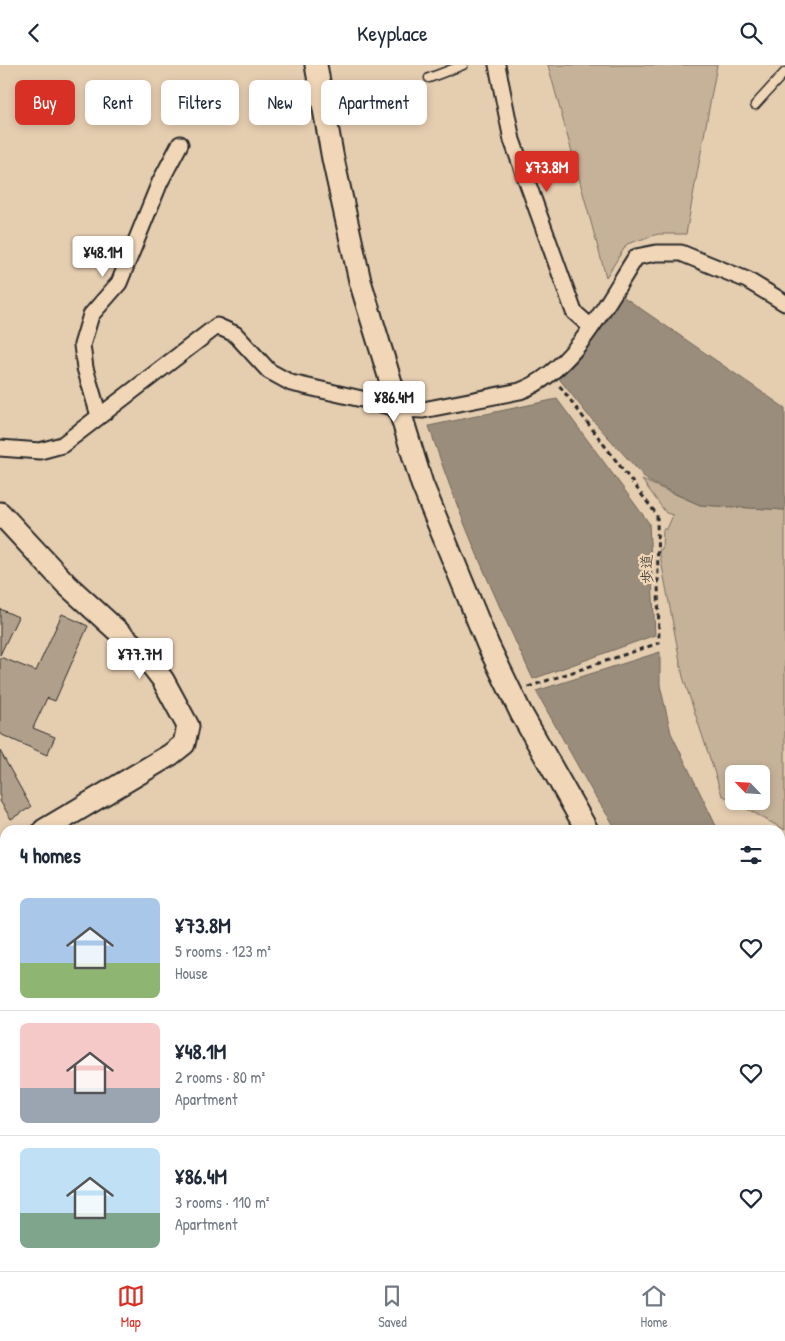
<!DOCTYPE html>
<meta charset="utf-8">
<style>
:root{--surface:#fff;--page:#f6f6f7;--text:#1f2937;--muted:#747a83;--line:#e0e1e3;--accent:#d93025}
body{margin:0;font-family:"Patrick Hand","Klee One",sans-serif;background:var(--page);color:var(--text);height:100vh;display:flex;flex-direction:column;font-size:19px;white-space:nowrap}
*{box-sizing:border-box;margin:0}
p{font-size:16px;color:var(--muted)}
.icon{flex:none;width:28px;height:28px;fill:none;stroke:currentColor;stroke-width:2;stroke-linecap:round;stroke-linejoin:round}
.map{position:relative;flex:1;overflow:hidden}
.drawer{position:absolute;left:0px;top:760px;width:785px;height:446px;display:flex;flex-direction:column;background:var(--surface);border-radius:15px 15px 0 0;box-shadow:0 2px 8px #0003}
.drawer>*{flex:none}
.hud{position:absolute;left:15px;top:15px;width:500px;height:45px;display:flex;gap:10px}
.needle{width:32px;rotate:295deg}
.tools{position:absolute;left:725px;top:700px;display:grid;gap:10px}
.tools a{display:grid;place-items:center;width:45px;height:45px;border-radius:8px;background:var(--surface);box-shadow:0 2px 8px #0003;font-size:25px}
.price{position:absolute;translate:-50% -42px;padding:0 11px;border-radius:5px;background:#fff;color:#222;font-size:16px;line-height:32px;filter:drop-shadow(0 1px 2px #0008)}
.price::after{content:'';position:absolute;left:50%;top:30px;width:15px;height:11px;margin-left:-8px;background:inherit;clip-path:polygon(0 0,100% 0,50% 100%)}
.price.current{background:var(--accent);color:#fff}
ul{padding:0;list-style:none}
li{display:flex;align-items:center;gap:15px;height:125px;padding:0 20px}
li+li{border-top:1px solid var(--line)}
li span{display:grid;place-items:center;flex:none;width:140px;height:100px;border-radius:8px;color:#555}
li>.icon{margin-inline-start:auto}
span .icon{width:60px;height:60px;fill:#fffc;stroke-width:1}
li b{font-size:21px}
h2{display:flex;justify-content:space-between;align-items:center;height:60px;padding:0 20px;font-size:21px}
.pill{padding:0 18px;border-radius:8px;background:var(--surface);box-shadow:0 2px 8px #0003;font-size:18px;line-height:45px}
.pill.current{background:var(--accent);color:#fff}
header{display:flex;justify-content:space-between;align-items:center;height:65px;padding:0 20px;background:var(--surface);font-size:22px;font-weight:600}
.menu{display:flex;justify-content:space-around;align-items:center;height:70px;border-top:1px solid var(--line);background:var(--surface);font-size:14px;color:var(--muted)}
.menu a{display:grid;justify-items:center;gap:2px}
.menu .current{color:var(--accent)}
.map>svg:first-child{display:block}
.green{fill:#c6b299;stroke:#786e62;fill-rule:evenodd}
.water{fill:#9b8d7b;stroke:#6e665b}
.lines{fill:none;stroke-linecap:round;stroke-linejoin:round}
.stream{stroke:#6e665b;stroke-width:5.5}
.building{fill:#b0a08b;stroke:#2b2b2b}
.lane-casing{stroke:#2b2b2b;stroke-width:11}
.street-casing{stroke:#2b2b2b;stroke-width:19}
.secondary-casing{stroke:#2b2b2b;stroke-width:25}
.path{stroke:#2b2b2b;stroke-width:3;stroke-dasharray:5 4;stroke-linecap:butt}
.lane{stroke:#f1d7b8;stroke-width:8}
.street{stroke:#f1d7b8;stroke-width:15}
.secondary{stroke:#f1d7b8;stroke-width:21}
.labels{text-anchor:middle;stroke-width:4.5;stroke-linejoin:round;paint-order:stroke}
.street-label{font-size:15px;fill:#2b2b2b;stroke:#f1d7b8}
</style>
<header><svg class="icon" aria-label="back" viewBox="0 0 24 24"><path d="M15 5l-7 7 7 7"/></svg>Keyplace<svg class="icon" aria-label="search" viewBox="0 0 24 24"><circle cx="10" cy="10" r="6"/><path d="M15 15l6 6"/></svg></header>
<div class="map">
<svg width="785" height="1206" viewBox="0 0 785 1206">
<rect width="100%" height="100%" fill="#e5cdb0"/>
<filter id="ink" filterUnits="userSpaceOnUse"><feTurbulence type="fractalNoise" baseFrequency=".02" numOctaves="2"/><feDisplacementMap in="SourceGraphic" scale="10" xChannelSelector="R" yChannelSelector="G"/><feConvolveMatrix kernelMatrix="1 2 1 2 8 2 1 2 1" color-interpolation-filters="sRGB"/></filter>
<g filter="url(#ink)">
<path class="green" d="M548,0H717L686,169H658L627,179L606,212Z
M642,415L700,440L785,445V765L722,730L683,612L659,485L662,484L663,464H667L673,450L666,448ZM734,709H761V736H734Z"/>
<path class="water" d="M618,228L785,343V445L700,440L648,416L587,349L557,311Z
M557,334L649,458L655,570L533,614C494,531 457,448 429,361Z
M660,587V620L671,668L718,765H617L593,728L536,626Z"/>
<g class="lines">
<path class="stream" d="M121,1206L123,1201"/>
</g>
<path class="building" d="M0,544L18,552L0,590Z
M62,549L88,561L55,636L47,633L33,663L55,672L47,690L0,669V592L36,606Z
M0,686L31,742L11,754L0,736Z"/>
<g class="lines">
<g class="lane-casing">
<path id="lane" d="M429,13L463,0
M755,40L785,7"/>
</g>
<g class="street-casing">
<path id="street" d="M497,0L512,75L574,247L591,262
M99,351L85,303L82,280L91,250L119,218L160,117L180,79
M0,383L40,386L62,380L217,261L235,269L269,306L291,318L366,335L400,344L423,345L520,326C573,307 607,237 636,192L656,188H681L747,215L785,238
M535,1201L619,1206
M716,1201L717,1206
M93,1206L95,1201
M354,1206V1201
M436,1206V1201
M517,1206V1201
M653,1206L654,1201
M680,1206L691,1201"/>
</g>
<g class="secondary-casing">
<path id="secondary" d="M316,0L333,94L360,216L422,419L488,580L521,648L587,765
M0,448L67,520L144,590L163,615L188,661L184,679L170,690L44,765
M0,791L5,788
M780,1073L785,1081"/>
</g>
<path class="path" d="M528,622L659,578L657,450L559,320"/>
<use href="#lane" class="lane"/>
<use href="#street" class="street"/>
<use href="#secondary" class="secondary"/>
</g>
</g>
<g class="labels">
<g class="street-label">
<text transform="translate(647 504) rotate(-91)" y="5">歩道</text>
</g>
</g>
</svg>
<div class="tools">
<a><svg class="needle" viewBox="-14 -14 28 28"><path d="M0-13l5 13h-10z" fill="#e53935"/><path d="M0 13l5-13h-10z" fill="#747a83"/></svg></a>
</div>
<b class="price current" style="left:547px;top:128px">¥73.8M</b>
<b class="price" style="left:103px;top:213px">¥48.1M</b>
<b class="price" style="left:394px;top:358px">¥86.4M</b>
<b class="price" style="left:140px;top:615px">¥77.7M</b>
<div class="hud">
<a class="pill current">Buy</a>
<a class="pill">Rent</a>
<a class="pill">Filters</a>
<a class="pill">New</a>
<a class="pill">Apartment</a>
</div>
<section class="drawer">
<h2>4 homes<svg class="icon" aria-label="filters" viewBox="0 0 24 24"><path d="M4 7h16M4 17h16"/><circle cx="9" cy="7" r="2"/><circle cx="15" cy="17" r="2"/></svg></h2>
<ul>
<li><span style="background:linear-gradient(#a9c7e8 65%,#8fb573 0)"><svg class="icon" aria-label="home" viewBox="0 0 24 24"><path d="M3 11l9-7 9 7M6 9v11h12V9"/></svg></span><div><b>¥73.8M</b><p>5 rooms · 123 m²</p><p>House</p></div><svg class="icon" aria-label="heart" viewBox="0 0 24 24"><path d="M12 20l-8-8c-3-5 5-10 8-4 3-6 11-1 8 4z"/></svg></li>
<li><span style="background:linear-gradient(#f6c9c9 65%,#9aa5b1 0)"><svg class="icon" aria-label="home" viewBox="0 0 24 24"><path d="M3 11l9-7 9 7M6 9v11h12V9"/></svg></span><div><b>¥48.1M</b><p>2 rooms · 80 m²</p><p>Apartment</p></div><svg class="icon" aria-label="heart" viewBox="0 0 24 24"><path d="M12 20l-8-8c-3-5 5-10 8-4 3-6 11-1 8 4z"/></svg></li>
<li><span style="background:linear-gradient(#bfe0f5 65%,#7fa58c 0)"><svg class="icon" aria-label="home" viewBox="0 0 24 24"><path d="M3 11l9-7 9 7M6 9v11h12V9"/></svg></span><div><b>¥86.4M</b><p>3 rooms · 110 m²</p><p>Apartment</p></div><svg class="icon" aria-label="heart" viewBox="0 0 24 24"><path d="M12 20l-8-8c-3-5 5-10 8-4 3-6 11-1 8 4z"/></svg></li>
</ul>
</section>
</div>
<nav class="menu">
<a class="current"><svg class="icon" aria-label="map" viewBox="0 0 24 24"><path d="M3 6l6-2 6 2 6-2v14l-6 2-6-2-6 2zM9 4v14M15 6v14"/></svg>Map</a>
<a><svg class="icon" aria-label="saved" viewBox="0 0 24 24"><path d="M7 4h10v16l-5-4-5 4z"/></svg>Saved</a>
<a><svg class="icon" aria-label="home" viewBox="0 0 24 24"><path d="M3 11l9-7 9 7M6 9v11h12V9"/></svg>Home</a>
</nav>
